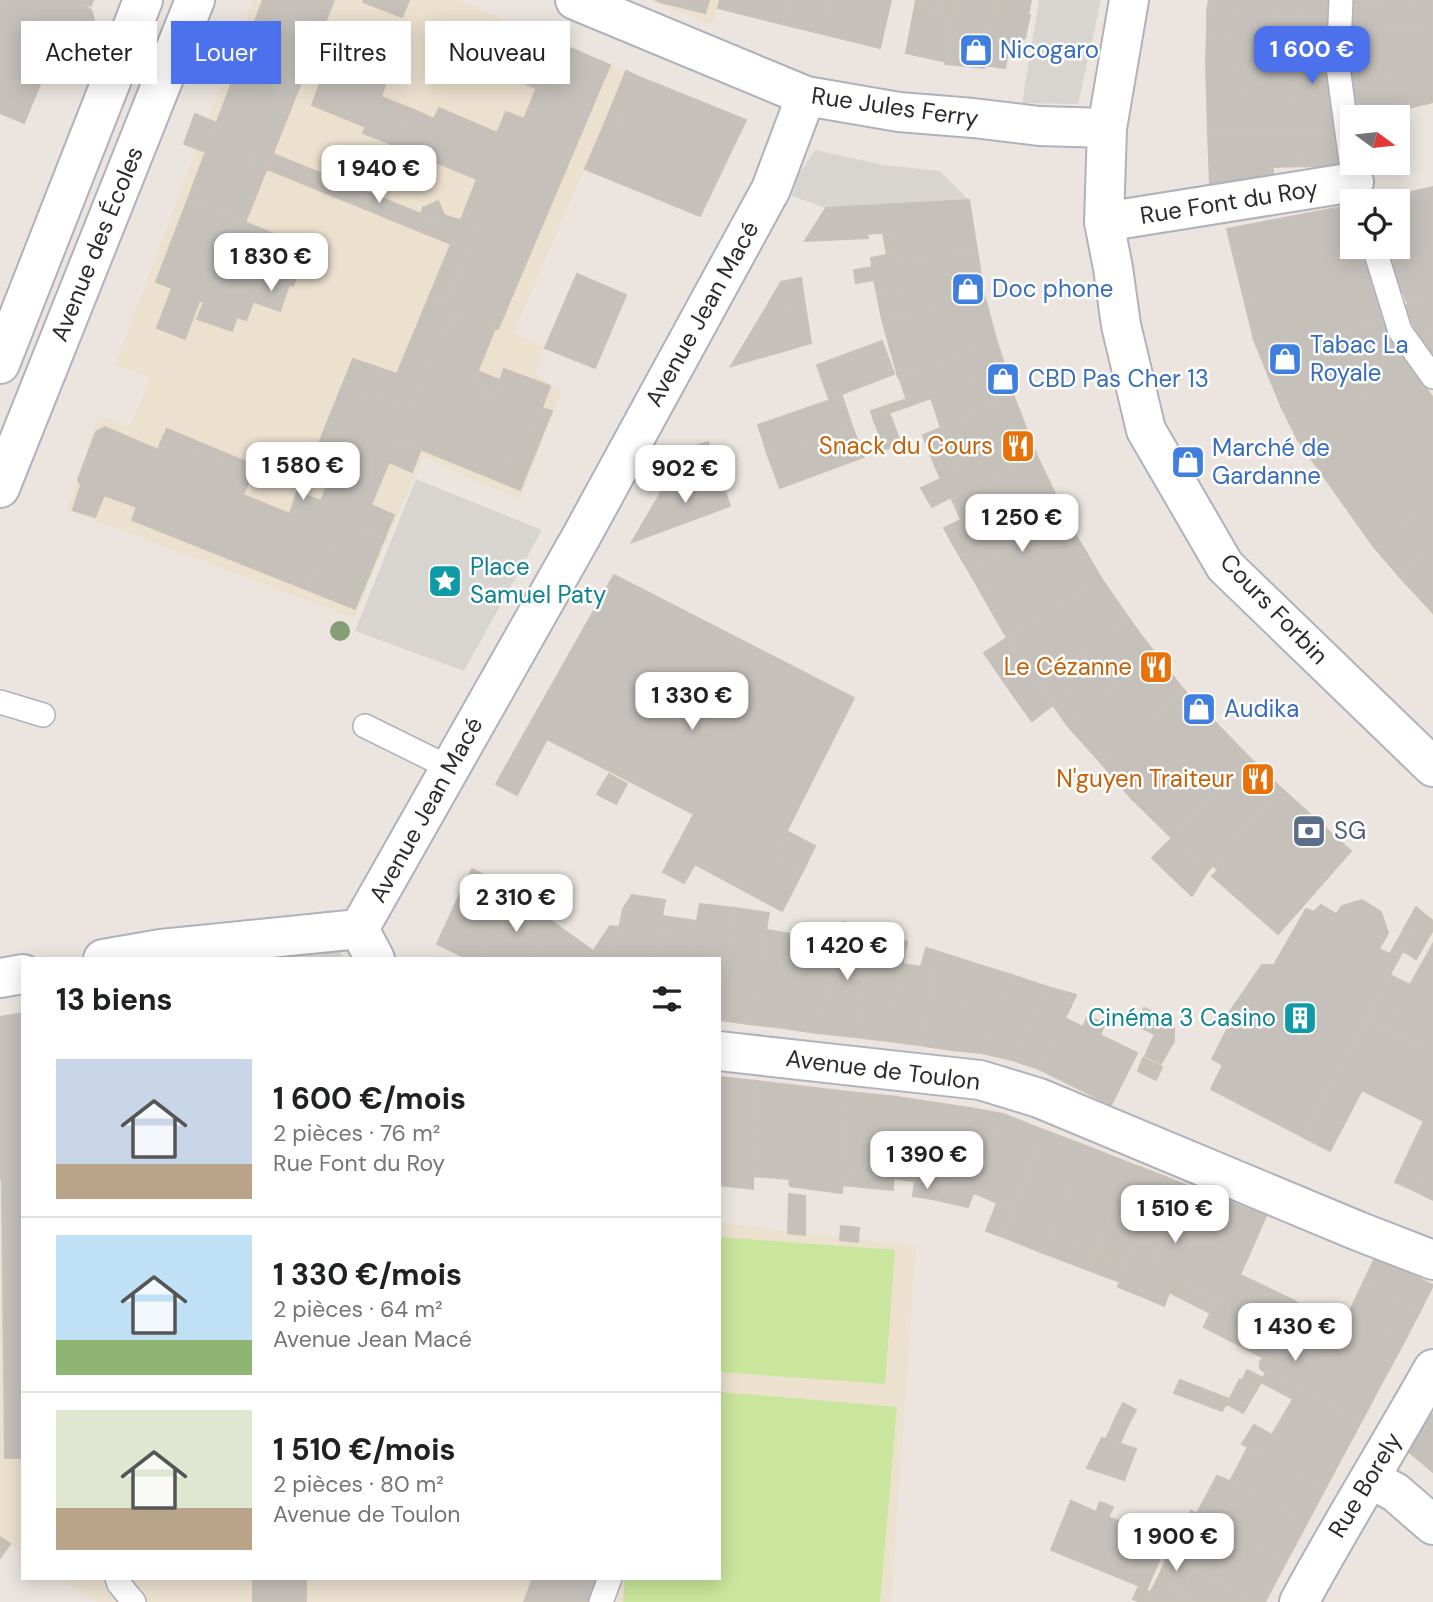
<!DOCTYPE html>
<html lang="fr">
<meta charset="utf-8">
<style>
:root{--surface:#fff;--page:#f6f6f6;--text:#202124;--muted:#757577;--line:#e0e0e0;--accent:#4b71ed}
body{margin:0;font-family:"DM Sans",sans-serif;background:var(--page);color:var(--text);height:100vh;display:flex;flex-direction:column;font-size:26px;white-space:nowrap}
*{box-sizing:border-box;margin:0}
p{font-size:23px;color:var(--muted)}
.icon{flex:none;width:38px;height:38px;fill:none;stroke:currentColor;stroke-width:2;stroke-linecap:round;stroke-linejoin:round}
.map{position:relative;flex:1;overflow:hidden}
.sheet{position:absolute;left:21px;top:957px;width:700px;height:623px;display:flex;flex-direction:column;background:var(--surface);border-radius:0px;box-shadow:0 4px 18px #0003}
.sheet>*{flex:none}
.top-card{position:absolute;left:21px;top:21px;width:700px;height:63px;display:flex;gap:14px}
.needle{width:46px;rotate:105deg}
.tools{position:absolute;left:1340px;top:105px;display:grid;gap:14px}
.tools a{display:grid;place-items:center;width:70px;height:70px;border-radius:0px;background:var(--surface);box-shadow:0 4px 18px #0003;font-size:35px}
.price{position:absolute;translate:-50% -60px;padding:0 16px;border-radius:14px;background:#fff;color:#222;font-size:23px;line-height:46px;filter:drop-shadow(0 2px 4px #0008)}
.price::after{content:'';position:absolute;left:50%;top:42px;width:21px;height:16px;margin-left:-10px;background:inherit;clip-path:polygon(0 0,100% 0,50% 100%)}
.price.active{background:var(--accent);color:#fff}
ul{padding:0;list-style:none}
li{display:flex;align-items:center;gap:21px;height:175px;padding:0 35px}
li+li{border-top:2px solid var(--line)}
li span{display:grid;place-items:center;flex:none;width:196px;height:140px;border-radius:0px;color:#555}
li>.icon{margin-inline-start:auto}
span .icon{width:84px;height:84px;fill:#fffc;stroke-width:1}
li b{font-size:30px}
h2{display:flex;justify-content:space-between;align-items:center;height:84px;padding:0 35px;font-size:30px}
.tag{padding:0 24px;border-radius:0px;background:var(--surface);box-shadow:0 4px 18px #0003;font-size:24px;line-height:63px}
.tag.active{background:var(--accent);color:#fff}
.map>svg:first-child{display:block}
.education{fill:#ece1cf}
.pitch{fill:#cae59c}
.plaza{fill:#d8d5d1}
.building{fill:#c5c0ba;stroke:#c7c1b8;stroke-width:2}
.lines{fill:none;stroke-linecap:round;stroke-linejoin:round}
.lane-casing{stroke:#afb1bb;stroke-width:26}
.street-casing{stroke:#afb1bb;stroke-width:42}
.secondary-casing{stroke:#afb1bb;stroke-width:42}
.lane{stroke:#fff;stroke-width:23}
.street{stroke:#fff;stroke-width:38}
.secondary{stroke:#fff;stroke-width:38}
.tree{fill:#859e76}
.labels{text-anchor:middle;stroke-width:5;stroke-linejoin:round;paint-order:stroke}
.shop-label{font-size:24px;fill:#366cbe;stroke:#fff;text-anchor:start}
.street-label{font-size:24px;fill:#2b2b2b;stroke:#fff}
.food-label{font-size:24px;fill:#c56008;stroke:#fff;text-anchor:end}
.culture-label{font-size:24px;fill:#0d838f;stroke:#fff;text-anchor:start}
.service-label{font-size:24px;fill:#4e5e75;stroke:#fff;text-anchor:start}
</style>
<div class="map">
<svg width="1433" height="1602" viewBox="0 0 1433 1602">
<rect width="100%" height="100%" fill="#ece5df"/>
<path class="education" d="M253,0H457L626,71L514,333L545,348L535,373L561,392L520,500L423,457L354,618L67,510L99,416L130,427L150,378L115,365Z
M650,0H720L712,25Z
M23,1013V1553L10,1544L0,1558V1017Z
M719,1223L916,1246L891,1602H96L61,1579L719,1578Z"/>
<path class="pitch" d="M719,1237L895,1250L885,1384L719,1372Z
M719,1392L897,1407L880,1602H623L625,1579L719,1578Z"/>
<path class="plaza" d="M1039,0H1101L1078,104L1022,103Z
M815,150L884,165L940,171L969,200L826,208L792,196L798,175Z
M416,479L542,530L464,671L355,631Z
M332,942L345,959H209Z"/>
<path class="building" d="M0,0H93L91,6L83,5L91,10L94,19L84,31L63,24L55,48L24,123L0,113Z
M263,0H317L230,216L188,199Z
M317,0H334L245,223L230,216Z
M364,0H409L402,17L363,2Z
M655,0H679L685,8L664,3Z
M679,0H709L705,13L685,8Z
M720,0H789L782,24L718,8Z
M789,0H832L823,34L782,24Z
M832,0H891L880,48L823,34Z
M916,0L940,1L955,0L953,14L915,6Z
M955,0H996L984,68L945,64L946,61H943Z
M996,0H998L997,8L1030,15L1025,38L1021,41L1016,42L989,37Z
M998,0H1031L1028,15L997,8Z
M1209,0H1328L1327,16L1207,11Z
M1351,0H1410L1408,11L1350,5Z
M1410,0H1433V31L1349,27L1350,5L1408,11Z
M915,6L953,14L943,61L906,53Z
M1207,11L1327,16V40L1207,34Z
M63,24L79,29L68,53L55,48Z
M1349,27L1433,31V75L1349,74Z
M1207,34L1327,40L1328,69L1259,71V66L1206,64Z
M989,37L1010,41L1005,68L984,65Z
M556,42L610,65L498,329L445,308L478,226L461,220L477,179L396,146L412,109L434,119L439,108L497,133L506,112L524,119Z
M506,52L546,67L536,88L499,73Z
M328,62L385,85L381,97L412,109L396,146L363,133L366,127L312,105Z
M1206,64L1259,66L1258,92L1207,98Z
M1328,69L1333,102L1294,103L1292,70Z
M1292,70L1294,103L1333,102L1337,133H1208L1207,98L1258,92L1259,71Z
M626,71L639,77L616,131L604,125Z
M1349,74L1433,75V102L1371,117H1354Z
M639,77L746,120L700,216L585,169L604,125L616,131Z
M195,114L217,123L206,152L184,144Z
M1208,133H1300L1301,166L1273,167V186H1210Z
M1300,133H1337L1339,167L1301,166Z
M273,154L421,214L423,208L429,222L444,215L478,226L468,251L267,169Z
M1433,187V216L1398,228V201H1371Z
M188,199L279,236L246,320L237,317L232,331L197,319L204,302L199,301L185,339L157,328L172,288L156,282Z
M969,200L977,250L872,267L871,258L896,253L893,232L867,234L868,238L805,241L826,208Z
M438,201L444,215L429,222L423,208Z
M1352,205L1353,247H1365L1368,260L1309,283L1245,303L1227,229Z
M1433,216V253L1390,264L1383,247H1398V228Z
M883,232H893L896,253L887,255Z
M451,244L468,251L446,304L429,297Z
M275,246L303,256L293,286L263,276Z
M977,250L984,294L907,316L883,323L881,315L906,309L902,289L877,294L874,280L856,283L854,270Z
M1433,253V294L1408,304L1390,264Z
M1368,260L1386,319L1327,337L1294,350L1288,330L1254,340L1245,303L1309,283Z
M577,274L626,295L595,368L545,348Z
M263,276L289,285L280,311L252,301Z
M801,278L805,305L763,313L781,282Z
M902,289L906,309L881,315L877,294Z
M984,294L996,339L922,370L898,377L883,323Z
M1433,294V330L1419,336L1404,306Z
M429,297L446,304L445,308L456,312L447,332L440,328L433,347L438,351L434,363L429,360L410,408L366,391L339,457L317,448L353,359L397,374Z
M805,305L811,343L731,366L763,313Z
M456,312L495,328L473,383L483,387L479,396L493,401L504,369L550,386L533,432L539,435L524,467L503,460L496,480L398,440L371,505L394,515L385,537L364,529L331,548L322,567L314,571L311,578L293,573L290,583L132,520L137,507L104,495L95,517L73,510L81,485L78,480L96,432L105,427L158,450L163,437L252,474L243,495L290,514L321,501L366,391L410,408L429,360L434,363L438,351L433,347L440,328L447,332Z
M1386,319L1397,342L1356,360L1344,331Z
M1288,330L1294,350L1344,331L1356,360L1397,342L1414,371L1361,399L1298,440L1281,406L1254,340Z
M1433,330V362L1419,336Z
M996,339L1005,367L931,398L909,406L899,377L922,370Z
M882,341L894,374L829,399L817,365Z
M1005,367L1013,394L941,428L931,398Z
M477,371L500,380L493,401L479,396L483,387L473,383Z
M1414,371L1433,398V453L1354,519L1298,440L1361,399Z
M1013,394L1036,454L932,507L921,488L958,471L953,459L935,466L923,435L941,428Z
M842,396L852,426L768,456L758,425Z
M907,399L909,406L873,418L871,411Z
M541,408L552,411L520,490L496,480L503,460L524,467L539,435L533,432Z
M889,412L901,444L885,449L873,418Z
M852,426L864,457L780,488L768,456Z
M167,429L256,466L252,474L163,437Z
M398,440L421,449L412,472L389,462Z
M708,442L719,473L660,494L684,450Z
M1433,453V499L1374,547L1354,519Z
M1036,454L1057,498L970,540L961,520L976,513L966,490Z
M953,459L958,471L941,479L935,466Z
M719,473L730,506L632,542L660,494Z
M966,490L976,513L961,520L951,497Z
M297,492L321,501L290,514Z
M1057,498L1067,517L968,570L955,548Z
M1433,499V545L1399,576L1374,547Z
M1067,517L1077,537L980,591L968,570Z
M961,520L970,540L955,548L944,528Z
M364,529L385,537L355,609L290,583L293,573L311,578L314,571L322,567L331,548Z
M1077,537L1101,578L1007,638L980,591Z
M1433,545V613L1399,576Z
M614,575L854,698L774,856L803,871L782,911L695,864L684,883L663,872L694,814L547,739L517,795L496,784Z
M1101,578L1128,617L1039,687L1007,638Z
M1128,617L1141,635L1053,705L1039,687Z
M1141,635L1155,653L1067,725L1053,705Z
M1007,638L1039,687L1018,702L984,653Z
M1155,653L1184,690L1101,763L1067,725Z
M1039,687L1053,705L1032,721L1018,702Z
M1184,690L1213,720L1132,799L1101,763Z
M1213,720L1249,757L1172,838L1132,799Z
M1249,757L1281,788L1207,872L1172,838Z
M609,774L627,784L616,804L597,794Z
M1281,788L1351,851L1278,934L1212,876L1218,870L1212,865Z
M786,831L815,846L803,871L774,856Z
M1172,838L1207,872L1192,896L1152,858Z
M472,869L501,884L496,894L466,881Z
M466,881L496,894L501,884L513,888L481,959H468L437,944Z
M519,882L559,901L550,920L507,900L513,888L516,890Z
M632,895L665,900L654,959H613L623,909Z
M507,900L550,920L532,959H481Z
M1362,900L1381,912L1388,933L1379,949L1390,954L1416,907L1423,913L1303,1137L1211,1089L1223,1065L1212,1059L1234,1016L1229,1013L1262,965H1274L1306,909L1314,912L1321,905L1336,914L1342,906Z
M700,904L735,908L729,942L694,938Z
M735,908L769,913L766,930L732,925Z
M1423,913L1433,921V930L1416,959L1403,951Z
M662,916L697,921L694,938L659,933Z
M550,920L593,951L588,959H532Z
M844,922L876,932L854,1037L816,1033Z
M732,925L766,930L748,1024L719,1020V994Z
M610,926L619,927L613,959H588Z
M766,930L804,936L800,952L763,947Z
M876,932L907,942L887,1041L854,1037Z
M659,933L694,938L690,959H654Z
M804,934L823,937L820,954L800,952Z
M823,937L840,940L816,1033L783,1028L800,952L820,954Z
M694,938L729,942L719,994V959H690Z
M1433,944V1020L1419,1045L1390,1031L1410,985Z
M763,947L800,952L783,1028L748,1024Z
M926,948L939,952L936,969L921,967Z
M939,952L973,963L951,1050L918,1045Z
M973,963L1012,975L982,1053L951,1050Z
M903,964L936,969L918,1045L887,1041Z
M1012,975L1048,987L1012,1060L982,1053Z
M1390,975L1410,985L1390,1031L1367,1019Z
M1048,987L1076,995L1070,1008L1043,996Z
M1043,996L1070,1008L1039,1069L1012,1060Z
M1144,1008L1167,1018L1174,1028V1041L1161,1064L1145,1056L1155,1034L1135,1025Z
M23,1013V1035L0,1039V1017Z
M1088,1016L1105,1024L1100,1035L1137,1053L1111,1105L1039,1069L1065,1018L1083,1027Z
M1367,1019L1433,1051V1145L1413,1190L1395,1182L1424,1121L1362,1090L1330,1151L1303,1137Z
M1433,1020V1051L1419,1045Z
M23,1035V1458H5L2,1180H0V1039Z
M1143,1058L1162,1067L1156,1080L1138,1071Z
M719,1077L756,1081L753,1189L719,1185Z
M756,1081L848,1092L842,1193L790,1186L789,1179L753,1176Z
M848,1092L897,1097L893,1190L881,1189L883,1176L844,1172Z
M897,1097L970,1108L942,1186L893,1178Z
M970,1108L1003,1114L968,1207L937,1200Z
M1003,1114L1044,1130L1014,1210L974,1193Z
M1044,1130L1086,1146L1050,1235L1010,1218Z
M1433,1145V1200L1413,1190Z
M1086,1146L1129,1163L1095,1252L1050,1235Z
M1129,1163L1161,1175L1129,1259L1097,1247Z
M844,1172L883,1176L881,1189L843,1185Z
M1161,1175L1185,1185L1141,1296L1118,1287Z
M915,1181L942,1186L937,1200L913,1196Z
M1185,1185L1209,1194L1164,1306L1141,1296Z
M789,1194L805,1196V1235L788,1233Z
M1209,1194L1266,1216L1240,1275L1253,1281L1236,1312L1175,1279Z
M997,1203L1014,1210L1003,1237L986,1231Z
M1010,1218L1050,1235L1043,1253L1003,1237Z
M841,1226L859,1228L858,1242L840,1240Z
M1050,1235L1095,1252L1088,1270L1043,1253Z
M1097,1247L1129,1259L1126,1266L1094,1254Z
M1094,1254L1126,1266L1120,1282L1088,1270Z
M1375,1258L1433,1285L1420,1311L1363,1283Z
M1175,1279L1216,1301L1210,1313L1169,1292Z
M1253,1281L1293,1300L1340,1331L1326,1360L1236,1312Z
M1363,1283L1420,1311L1405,1340L1349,1313Z
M1216,1301L1379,1388L1361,1422L1299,1387L1298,1388L1266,1372L1268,1370L1263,1371L1260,1368V1363L1261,1360L1266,1359L1204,1327Z
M1349,1313L1405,1340L1379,1388L1326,1360Z
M1247,1370L1263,1378L1257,1389L1242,1381Z
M1266,1372L1298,1388L1299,1387L1361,1422L1325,1489L1242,1444L1254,1425L1272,1435L1293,1399L1261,1382Z
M1240,1379L1257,1389L1243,1413L1227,1404Z
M1180,1380L1229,1399L1222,1411L1174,1393Z
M1123,1403L1136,1410L1129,1423L1116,1417Z
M1430,1413L1433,1415V1472L1408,1451Z
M1116,1417L1129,1423L1120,1443L1106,1439Z
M1102,1438L1136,1449L1124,1480L1087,1468Z
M1248,1447L1325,1489L1307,1523L1230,1481Z
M1217,1476L1230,1481L1307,1523L1286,1562L1197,1513Z
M1071,1501L1096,1512L1100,1502L1113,1507L1108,1517L1167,1541L1147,1589L1051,1550Z
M1191,1511L1286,1562L1265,1602H1256L1169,1553Z
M0,1537L10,1544L0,1558Z
M1169,1553L1194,1568L1182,1592L1158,1578Z
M1194,1568L1256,1602H1201L1182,1592Z
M253,1578H306V1602H253Z
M533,1578H598L589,1602H524Z
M1158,1578L1182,1592L1176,1602H1145Z
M1138,1588L1150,1592L1145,1602H1140L1133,1599Z
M1182,1592L1201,1602H1176Z"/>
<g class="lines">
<g class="lane-casing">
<path id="lane" d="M1341,0L1338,67L1353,176L1360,201
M1374,247L1400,331L1433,377
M0,702L43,715
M365,726L450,768
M117,1578L119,1584L134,1602
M601,1602L610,1578"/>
</g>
<g class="street-casing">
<path id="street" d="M1104,222L1354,182
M359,929L375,959
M719,1051L980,1080L1039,1098L1358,1231L1433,1260
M1370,1479L1395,1492L1433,1525"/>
</g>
<g class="secondary-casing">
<path id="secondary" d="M575,0L806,96L899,112L973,118L1039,126L1107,128
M1129,0L1107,128L1104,222L1113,268L1121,325L1146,430L1225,566L1433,767
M0,364L143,0
M0,488L195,0
M103,959L161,949L359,929L581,537L771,189L806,96
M0,978L23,974
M1299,1602C1342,1523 1389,1447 1433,1369"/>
</g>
<use href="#lane" class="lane"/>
<use href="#street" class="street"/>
<use href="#secondary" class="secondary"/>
</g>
<circle class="tree" cx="340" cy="631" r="10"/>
<defs>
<g id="shop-square" transform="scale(1.75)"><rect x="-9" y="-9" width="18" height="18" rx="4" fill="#3f7fe0" stroke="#fff"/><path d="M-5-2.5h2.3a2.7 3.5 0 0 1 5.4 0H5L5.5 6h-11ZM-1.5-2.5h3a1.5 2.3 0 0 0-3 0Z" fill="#fff"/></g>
<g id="restaurant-square" transform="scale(1.75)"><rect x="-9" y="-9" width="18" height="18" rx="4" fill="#e8710a" stroke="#fff"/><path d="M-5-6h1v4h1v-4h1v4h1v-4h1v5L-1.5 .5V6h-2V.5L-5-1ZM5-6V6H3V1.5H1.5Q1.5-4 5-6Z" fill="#fff"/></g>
<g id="sight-square" transform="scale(1.75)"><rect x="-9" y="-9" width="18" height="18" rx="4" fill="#0f9aa8" stroke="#fff"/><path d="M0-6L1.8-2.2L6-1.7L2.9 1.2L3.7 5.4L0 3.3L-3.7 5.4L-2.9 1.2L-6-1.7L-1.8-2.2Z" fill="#fff"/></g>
<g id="bank-square" transform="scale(1.75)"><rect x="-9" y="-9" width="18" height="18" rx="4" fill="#5c6f8a" stroke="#fff"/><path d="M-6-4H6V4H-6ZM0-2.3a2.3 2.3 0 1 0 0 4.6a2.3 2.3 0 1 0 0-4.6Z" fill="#fff"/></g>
<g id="building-square" transform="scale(1.75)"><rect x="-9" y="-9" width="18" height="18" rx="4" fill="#0f9aa8" stroke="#fff"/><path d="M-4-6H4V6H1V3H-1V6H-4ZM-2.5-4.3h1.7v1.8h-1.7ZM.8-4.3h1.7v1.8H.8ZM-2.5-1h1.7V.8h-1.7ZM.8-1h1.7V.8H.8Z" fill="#fff"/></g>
</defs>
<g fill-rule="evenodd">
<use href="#shop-square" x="976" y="50"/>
<use href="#shop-square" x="968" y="289"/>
<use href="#shop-square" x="1285" y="359"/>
<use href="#shop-square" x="1003" y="379"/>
<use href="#restaurant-square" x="1018" y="446"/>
<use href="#shop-square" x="1188" y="462"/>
<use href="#sight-square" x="445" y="581"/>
<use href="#restaurant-square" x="1156" y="667"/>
<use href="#shop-square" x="1199" y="709"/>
<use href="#restaurant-square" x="1258" y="779"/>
<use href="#bank-square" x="1309" y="831"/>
<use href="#building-square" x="1300" y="1018"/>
</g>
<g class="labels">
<g class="shop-label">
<text x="1000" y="58">Nicogaro</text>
<text x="992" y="297">Doc phone</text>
<text x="1310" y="353">Tabac La<tspan x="1310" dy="28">Royale</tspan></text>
<text x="1028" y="387">CBD Pas Cher 13</text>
<text x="1212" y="456">Marché de<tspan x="1212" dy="28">Gardanne</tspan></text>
<text x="1224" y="717">Audika</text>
</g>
<g class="street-label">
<text transform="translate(895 107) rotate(8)" y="8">Rue Jules Ferry</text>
<text transform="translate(1229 202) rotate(-9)" y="8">Rue Font du Roy</text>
<text transform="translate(97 244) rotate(-68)" y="8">Avenue des Écoles</text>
<text transform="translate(702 314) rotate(-61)" y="8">Avenue Jean Macé</text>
<text transform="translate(1274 609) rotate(46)" y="8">Cours Forbin</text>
<text transform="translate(426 810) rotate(-61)" y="8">Avenue Jean Macé</text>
<text transform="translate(883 1070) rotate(7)" y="8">Avenue de Toulon</text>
<text transform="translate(1365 1485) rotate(-59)" y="8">Rue Borely</text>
</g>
<g class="food-label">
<text x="993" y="454">Snack du Cours</text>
<text x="1132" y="675">Le Cézanne</text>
<text x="1234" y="787">N'guyen Traiteur</text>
</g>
<g class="culture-label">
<text x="470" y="575">Place<tspan x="470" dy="28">Samuel Paty</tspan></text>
<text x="1276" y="1026" text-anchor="end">Cinéma 3 Casino</text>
</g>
<g class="service-label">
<text x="1334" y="839">SG</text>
</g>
</g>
</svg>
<div class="tools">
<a><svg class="needle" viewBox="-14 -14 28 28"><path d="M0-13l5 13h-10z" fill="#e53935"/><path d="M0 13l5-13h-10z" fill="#757577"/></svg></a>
<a><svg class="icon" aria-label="locate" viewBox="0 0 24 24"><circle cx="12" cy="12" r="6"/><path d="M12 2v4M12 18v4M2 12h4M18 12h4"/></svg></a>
</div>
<b class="price active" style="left:1312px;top:86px">1 600 €</b>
<b class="price" style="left:379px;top:205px">1 940 €</b>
<b class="price" style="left:271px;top:293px">1 830 €</b>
<b class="price" style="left:303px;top:502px">1 580 €</b>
<b class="price" style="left:685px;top:505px">902 €</b>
<b class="price" style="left:1022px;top:554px">1 250 €</b>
<b class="price" style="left:692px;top:732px">1 330 €</b>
<b class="price" style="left:516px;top:934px">2 310 €</b>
<b class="price" style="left:847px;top:982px">1 420 €</b>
<b class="price" style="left:927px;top:1191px">1 390 €</b>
<b class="price" style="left:1175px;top:1245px">1 510 €</b>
<b class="price" style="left:1295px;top:1363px">1 430 €</b>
<b class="price" style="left:1176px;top:1573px">1 900 €</b>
<div class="top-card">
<a class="tag">Acheter</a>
<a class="tag active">Louer</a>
<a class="tag">Filtres</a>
<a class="tag">Nouveau</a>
</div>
<section class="sheet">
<h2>13 biens<svg class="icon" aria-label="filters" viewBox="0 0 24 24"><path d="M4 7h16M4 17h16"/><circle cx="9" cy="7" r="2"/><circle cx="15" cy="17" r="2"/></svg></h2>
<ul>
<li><span style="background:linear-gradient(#c9d6e8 75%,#b9a48a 0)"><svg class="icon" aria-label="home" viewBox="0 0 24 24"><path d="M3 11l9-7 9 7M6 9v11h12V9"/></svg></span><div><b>1 600 €/mois</b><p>2 pièces · 76 m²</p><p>Rue Font du Roy</p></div></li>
<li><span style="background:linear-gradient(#bfe0f5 75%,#8fb573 0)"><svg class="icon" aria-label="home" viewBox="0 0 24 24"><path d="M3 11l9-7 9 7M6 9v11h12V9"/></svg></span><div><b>1 330 €/mois</b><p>2 pièces · 64 m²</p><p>Avenue Jean Macé</p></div></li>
<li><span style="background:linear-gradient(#dfe7d0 70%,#b9a48a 0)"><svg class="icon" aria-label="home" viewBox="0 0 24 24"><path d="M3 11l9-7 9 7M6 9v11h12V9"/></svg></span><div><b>1 510 €/mois</b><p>2 pièces · 80 m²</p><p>Avenue de Toulon</p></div></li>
</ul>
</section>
</div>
